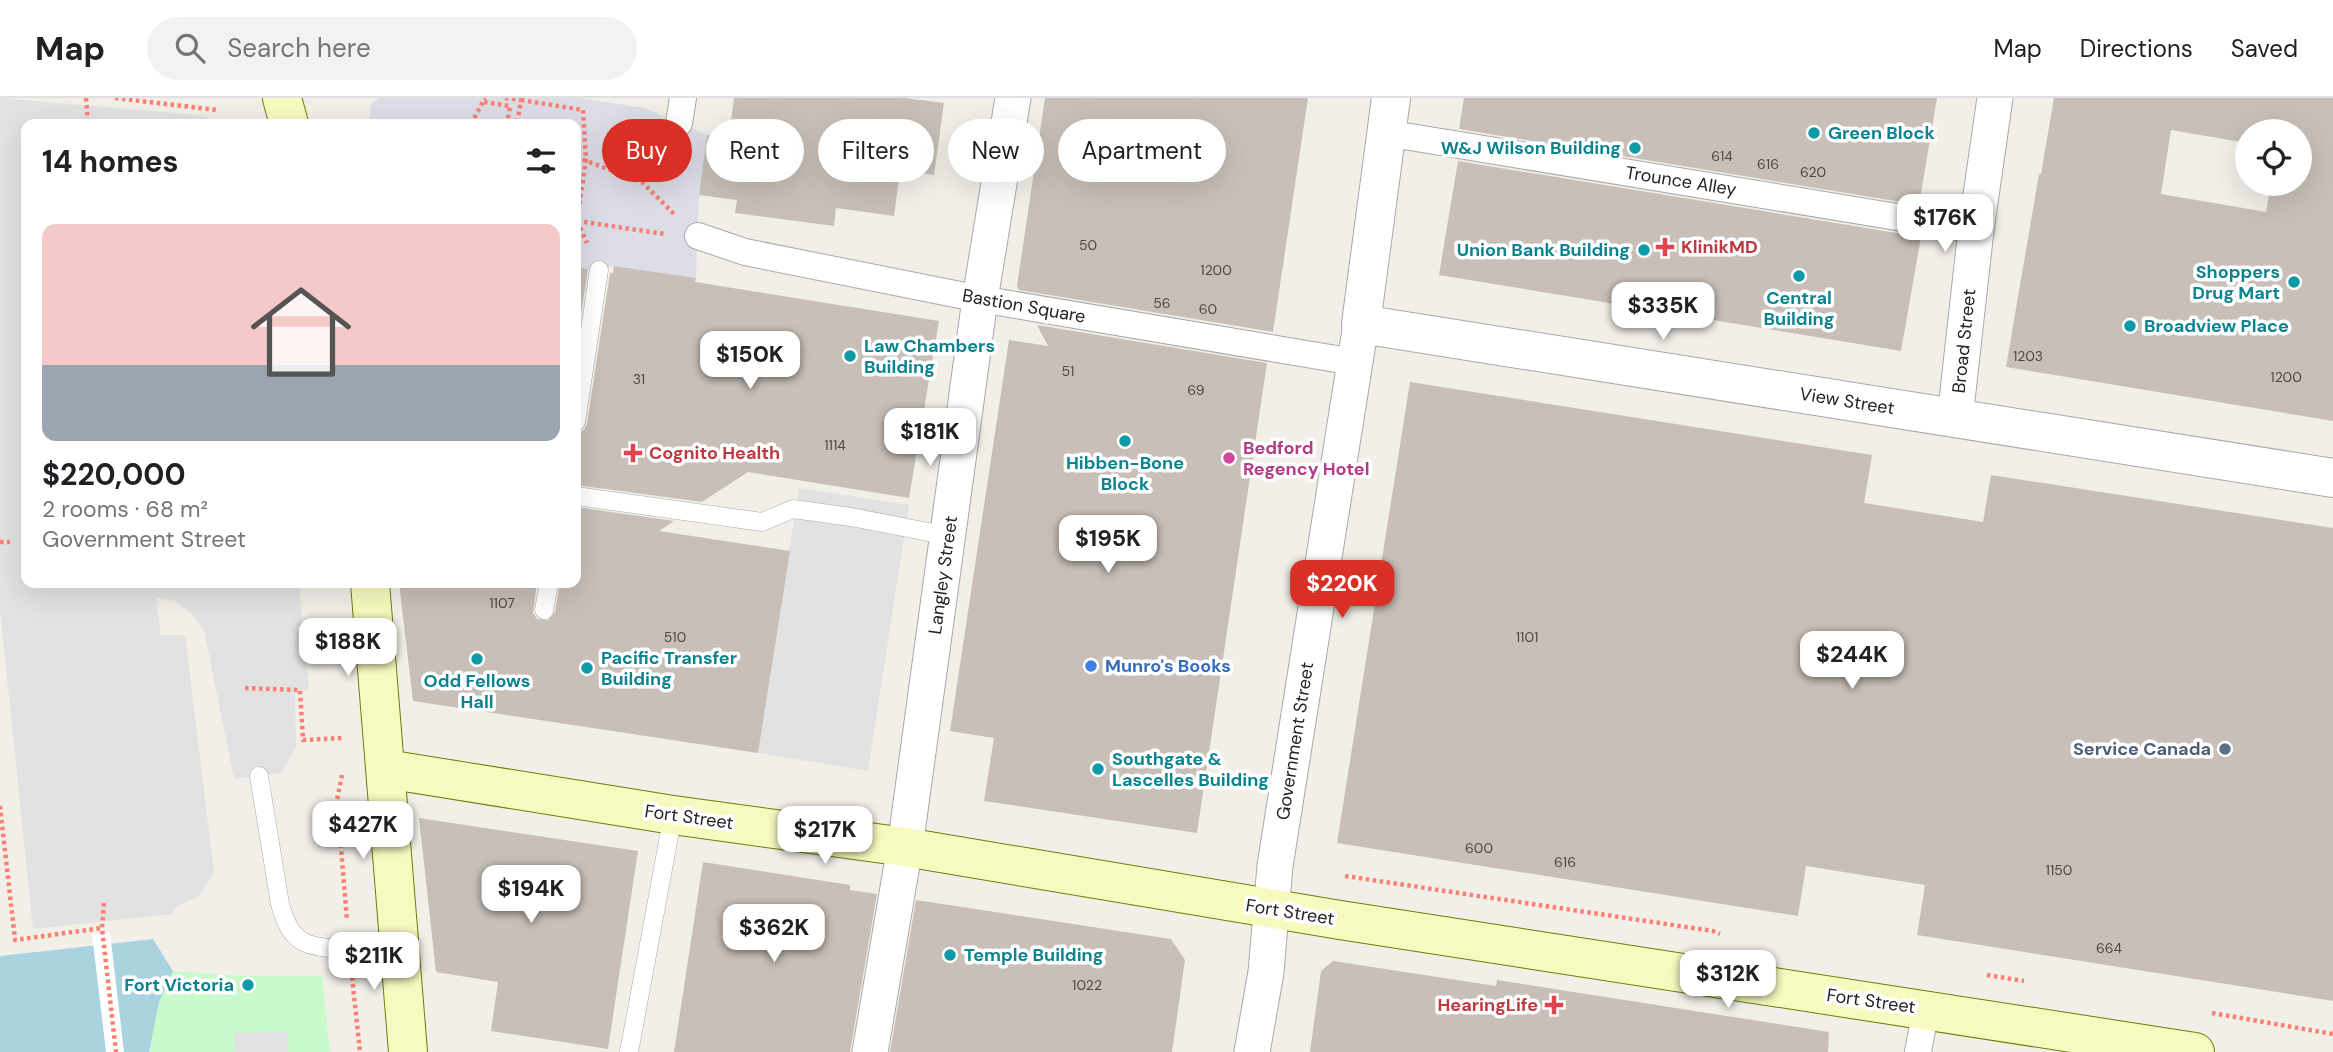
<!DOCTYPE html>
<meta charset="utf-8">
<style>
:root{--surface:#fff;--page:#f2f2f2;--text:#202124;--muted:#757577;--line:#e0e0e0;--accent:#d93025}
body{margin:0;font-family:"DM Sans",sans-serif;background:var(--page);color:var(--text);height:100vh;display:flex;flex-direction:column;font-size:26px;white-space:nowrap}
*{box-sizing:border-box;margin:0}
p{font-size:23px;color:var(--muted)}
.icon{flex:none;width:38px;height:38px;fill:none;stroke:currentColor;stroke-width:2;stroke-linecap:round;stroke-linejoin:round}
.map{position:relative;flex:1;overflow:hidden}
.drawer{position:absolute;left:21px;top:21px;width:560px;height:469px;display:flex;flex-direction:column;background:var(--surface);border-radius:14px;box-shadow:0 7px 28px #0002}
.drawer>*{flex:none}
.guide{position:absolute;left:602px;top:21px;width:665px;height:63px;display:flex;gap:14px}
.controls{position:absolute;left:2235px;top:21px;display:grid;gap:14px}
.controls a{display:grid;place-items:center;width:77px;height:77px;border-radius:50%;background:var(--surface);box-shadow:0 7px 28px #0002;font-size:35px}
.price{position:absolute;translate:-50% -60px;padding:0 16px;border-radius:14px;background:#fff;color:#222;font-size:23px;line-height:46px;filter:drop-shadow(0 2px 4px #0008)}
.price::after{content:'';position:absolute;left:50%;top:42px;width:21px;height:16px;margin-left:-10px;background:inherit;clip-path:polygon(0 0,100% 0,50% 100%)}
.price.current{background:var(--accent);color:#fff}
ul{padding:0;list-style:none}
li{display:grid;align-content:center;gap:14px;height:371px;padding:0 21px}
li+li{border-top:2px solid var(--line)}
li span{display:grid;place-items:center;height:217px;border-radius:14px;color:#555}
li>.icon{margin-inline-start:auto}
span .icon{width:126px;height:126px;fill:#fffc;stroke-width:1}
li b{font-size:30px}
h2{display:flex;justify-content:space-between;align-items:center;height:84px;padding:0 21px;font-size:30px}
.chip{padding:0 24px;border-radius:32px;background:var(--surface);box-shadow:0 7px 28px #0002;font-size:24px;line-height:63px}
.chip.current{background:var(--accent);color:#fff}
header{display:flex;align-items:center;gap:42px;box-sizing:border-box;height:98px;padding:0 35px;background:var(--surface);border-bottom:2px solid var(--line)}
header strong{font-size:33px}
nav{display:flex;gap:38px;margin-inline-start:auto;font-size:24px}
.search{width:490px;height:63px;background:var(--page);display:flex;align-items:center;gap:18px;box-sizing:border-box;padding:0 24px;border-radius:38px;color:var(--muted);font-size:26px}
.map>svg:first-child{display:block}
.park{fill:#c8facc}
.parking{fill:#e2e2e2}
.plaza{fill:#dddde8}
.water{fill:#aad3df}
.pier{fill:#fff}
.building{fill:#c7bfb8;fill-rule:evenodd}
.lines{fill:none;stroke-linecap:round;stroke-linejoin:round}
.service-casing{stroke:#a9a9a9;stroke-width:19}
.pedestrian-casing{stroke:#a9a9a9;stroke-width:28}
.minor-casing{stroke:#a9a9a9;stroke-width:37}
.tertiary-casing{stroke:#a9a9a9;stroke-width:40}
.secondary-casing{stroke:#707d05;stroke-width:40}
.path{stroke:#fa8072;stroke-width:4.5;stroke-dasharray:3.5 3.5;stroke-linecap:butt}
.service{stroke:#fff;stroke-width:18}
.pedestrian{stroke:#fff;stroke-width:26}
.minor{stroke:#fff;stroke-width:35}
.tertiary{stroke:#fff;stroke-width:38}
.secondary{stroke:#f7fabf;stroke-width:38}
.culture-dot{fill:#0f9aa8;stroke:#fff;stroke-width:2.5}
.health-dot{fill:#e0444e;stroke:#fff;stroke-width:2.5}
.hotel-dot{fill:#d1479c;stroke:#fff;stroke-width:2.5}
.shop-dot{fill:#3f7fe0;stroke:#fff;stroke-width:2.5}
.service-dot{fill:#5c6f8a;stroke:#fff;stroke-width:2.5}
.labels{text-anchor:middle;stroke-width:7;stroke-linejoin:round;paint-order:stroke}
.number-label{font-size:14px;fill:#4b4948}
.culture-label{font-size:18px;font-weight:bold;fill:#0d838f;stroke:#fff;text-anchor:start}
.street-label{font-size:18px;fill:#222;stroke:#fff}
.health-label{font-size:18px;font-weight:bold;fill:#be3a42;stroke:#fff;text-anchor:start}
.hotel-label{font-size:18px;font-weight:bold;fill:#b23c85;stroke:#fff;text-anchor:start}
.shop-label{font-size:18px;font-weight:bold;fill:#366cbe;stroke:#fff;text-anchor:start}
.service-label{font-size:18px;font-weight:bold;fill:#4e5e75;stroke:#fff;text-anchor:end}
</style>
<header>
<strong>Map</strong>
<div class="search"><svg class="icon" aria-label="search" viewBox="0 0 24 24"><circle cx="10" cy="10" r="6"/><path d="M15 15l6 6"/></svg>Search here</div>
<nav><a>Map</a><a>Directions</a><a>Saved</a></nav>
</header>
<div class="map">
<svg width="2333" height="954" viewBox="0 0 2333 954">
<rect width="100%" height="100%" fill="#f2efe9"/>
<path class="park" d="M173,873L243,878H322L330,954H149L159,904Z"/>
<path class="parking" d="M0,0L207,18L209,26H26V485H299L309,592H295L296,650L281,675L234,681L204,532L193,517L175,503L156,500L161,537H185L214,774L199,798L176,809L173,816L33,831L0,512Z
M799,390L909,407L868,673L758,655Z
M287,934L289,954H235L234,935Z"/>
<path class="plaza" d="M379,0H579L645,10L707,37L699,97L696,180L614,168L599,172L576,169V26H369L371,6Z"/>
<path class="water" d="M153,841L173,873L159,904L149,954H0V858Z"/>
<path class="pier" d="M110,834L124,954H106L92,836Z"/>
<path class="building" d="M734,0H905L944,5L934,77L900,73L894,118L836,110L834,128L735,115L737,102L699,97L707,37L729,39Z
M1045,0H1308L1273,234L1019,192L1017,188Z
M1464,0H1937L1919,107L1459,31Z
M2054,0H2333V323L2006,269L2039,76H2041ZM2171,32L2247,45V33H2300V86H2271L2266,114L2161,96Z
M1458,63L1921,139L1901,253L1439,177Z
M614,168L696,180L695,184L939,223L909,400L748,374L702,404L576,387V335L584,332L587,326L610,175H613Z
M576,169L588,171L576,250Z
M1037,227L1267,265L1197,735L984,703L994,640L950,633L1009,242L1048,248Z
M1410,284L1872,357L1864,405L1983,424L1991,377L2333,430V903L1917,837L1925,787L1806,768L1798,818L1337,745Z
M576,409L674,423L659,433L790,453L758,655L413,603L399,485H537L533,515L537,521L548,522L555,514L560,485H576Z
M419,720L638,753L608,951L491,933L498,884L436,874Z
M703,764L850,787V792L877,796L850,954H674Z
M916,802L1171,841L1185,862L1172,954H890Z
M1333,863L1496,888L1497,882L1829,934L1828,954H1310L1321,873Z"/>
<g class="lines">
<g class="service-casing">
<path id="service" d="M576,324L599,172
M576,398L762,424L793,411L851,419L949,438
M544,512L549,485
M259,678L280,806C284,819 289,836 302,843C321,855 377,850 400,849
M629,954L673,717"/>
</g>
<g class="pedestrian-casing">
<path id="pedestrian" d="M679,25L683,0
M1386,35L1976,132
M698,138L745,154L980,201L1354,264
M1918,954L1926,911"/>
</g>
<g class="minor-casing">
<path id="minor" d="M1955,320L1976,132L1995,0
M870,954L905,749L980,201L1013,0
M1252,954L1266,874L1275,768L1361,226"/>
</g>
<g class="tertiary-casing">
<path id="tertiary" d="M1391,0L1361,226L2333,380"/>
</g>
<g class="secondary-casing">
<path id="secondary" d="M282,0L289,26
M370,485L408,954
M386,671L673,717L905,749L1340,822L2195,954"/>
</g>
<path class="path" d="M86,0L88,26
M115,0L217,12
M505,0L521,2L517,26
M521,2L583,12L586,62L577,123L587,145
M484,4L510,8L507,26
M471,26L485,0
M576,59L642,84L674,116
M642,84L666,56
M577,123L665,136
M0,444H10
M245,590L300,592L303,642L342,640
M342,677L337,702L347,822
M0,708L15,842L102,830
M1345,778L1713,833L1720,836
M104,805L102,830L116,954
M1987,877L2024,883
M352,879L360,954
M2212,915L2333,936"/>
<use href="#service" class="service"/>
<use href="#pedestrian" class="pedestrian"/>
<use href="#minor" class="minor"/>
<use href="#tertiary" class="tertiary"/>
<use href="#secondary" class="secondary"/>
</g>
<g class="culture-dot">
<circle cx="1814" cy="35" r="7"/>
<circle cx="1635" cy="50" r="7"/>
<circle cx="1644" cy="152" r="7"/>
<circle cx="1799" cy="178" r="7"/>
<circle cx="2294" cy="184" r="7"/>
<circle cx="2130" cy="228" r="7"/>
<circle cx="850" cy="258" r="7"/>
<circle cx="1125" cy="343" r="7"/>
<circle cx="477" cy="561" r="7"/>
<circle cx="587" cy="570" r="7"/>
<circle cx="1098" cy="671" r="7"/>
<circle cx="950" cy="857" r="7"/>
<circle cx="248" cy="887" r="7"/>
</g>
<g class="health-dot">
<path d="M1661.5 138.5h7v7h7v7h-7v7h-7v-7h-7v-7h7z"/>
<path d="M629.5 344.5h7v7h7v7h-7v7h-7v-7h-7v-7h7z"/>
<path d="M1550.5 896.5h7v7h7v7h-7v7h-7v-7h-7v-7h7z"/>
</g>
<circle class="hotel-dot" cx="1229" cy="360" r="7"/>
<circle class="shop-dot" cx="1091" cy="568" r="7"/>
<circle class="service-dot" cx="2225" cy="651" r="7"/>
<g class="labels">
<g class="number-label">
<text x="1722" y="63">614</text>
<text x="1768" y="71">616</text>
<text x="1813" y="79">620</text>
<text x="1088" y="152">50</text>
<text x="1216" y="177">1200</text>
<text x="1162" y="210">56</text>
<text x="1208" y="216">60</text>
<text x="2028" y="263">1203</text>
<text x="1068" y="278">51</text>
<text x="2286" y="284">1200</text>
<text x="639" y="286">31</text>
<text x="1196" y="297">69</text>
<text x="835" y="352">1114</text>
<text x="502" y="510">1107</text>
<text x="675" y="544">510</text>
<text x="1527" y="544">1101</text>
<text x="1479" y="755">600</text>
<text x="1565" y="769">616</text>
<text x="2059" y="777">1150</text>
<text x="2109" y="855">664</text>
<text x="1087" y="892">1022</text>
</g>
<g class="culture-label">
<text x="1828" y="41">Green Block</text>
<text x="1621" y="56" text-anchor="end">W&amp;J Wilson Building</text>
<text x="1630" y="158" text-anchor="end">Union Bank Building</text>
<text x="2280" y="180" text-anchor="end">Shoppers<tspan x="2280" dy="21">Drug Mart</tspan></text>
<text x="1799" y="206" text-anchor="middle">Central<tspan x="1799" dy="21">Building</tspan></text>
<text x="2144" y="234">Broadview Place</text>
<text x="864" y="254">Law Chambers<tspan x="864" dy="21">Building</tspan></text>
<text x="1125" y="371" text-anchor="middle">Hibben-Bone<tspan x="1125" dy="21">Block</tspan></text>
<text x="601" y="566">Pacific Transfer<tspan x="601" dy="21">Building</tspan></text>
<text x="477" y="589" text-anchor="middle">Odd Fellows<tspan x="477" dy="21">Hall</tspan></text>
<text x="1112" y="667">Southgate &amp;<tspan x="1112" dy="21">Lascelles Building</tspan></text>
<text x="964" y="863">Temple Building</text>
<text x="234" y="893" text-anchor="end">Fort Victoria</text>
</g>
<g class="street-label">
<text transform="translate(1681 83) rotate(9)" y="6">Trounce Alley</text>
<text transform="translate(1024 208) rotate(10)" y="6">Bastion Square</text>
<text transform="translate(1964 243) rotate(-84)" y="6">Broad Street</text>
<text transform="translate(1847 303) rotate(9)" y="6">View Street</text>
<text transform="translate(943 477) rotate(-82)" y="6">Langley Street</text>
<text transform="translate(1295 643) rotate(-81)" y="6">Government Street</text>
<text transform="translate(689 719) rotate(8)" y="6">Fort Street</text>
<text transform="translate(1290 814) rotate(9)" y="6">Fort Street</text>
<text transform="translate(1871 903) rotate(8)" y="6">Fort Street</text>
</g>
<g class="health-label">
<text x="1681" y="155">KlinikMD</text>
<text x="649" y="361">Cognito Health</text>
<text x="1538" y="913" text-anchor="end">HearingLife</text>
</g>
<g class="hotel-label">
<text x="1243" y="356">Bedford<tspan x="1243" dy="21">Regency Hotel</tspan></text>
</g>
<g class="shop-label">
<text x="1105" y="574">Munro's Books</text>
</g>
<g class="service-label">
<text x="2211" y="657">Service Canada</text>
</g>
</g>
</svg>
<div class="controls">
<a><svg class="icon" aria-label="locate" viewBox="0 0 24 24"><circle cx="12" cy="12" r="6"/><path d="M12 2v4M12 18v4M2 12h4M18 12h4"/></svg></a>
</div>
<b class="price" style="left:1945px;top:156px">$176K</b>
<b class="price" style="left:1663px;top:244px">$335K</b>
<b class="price" style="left:750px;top:293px">$150K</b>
<b class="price" style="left:930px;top:370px">$181K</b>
<b class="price" style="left:1108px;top:477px">$195K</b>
<b class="price current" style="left:1342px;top:522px">$220K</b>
<b class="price" style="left:348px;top:580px">$188K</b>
<b class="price" style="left:1852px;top:593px">$244K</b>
<b class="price" style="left:363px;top:763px">$427K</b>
<b class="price" style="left:825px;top:768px">$217K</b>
<b class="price" style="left:531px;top:827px">$194K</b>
<b class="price" style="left:774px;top:866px">$362K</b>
<b class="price" style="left:374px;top:894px">$211K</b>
<b class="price" style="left:1728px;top:912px">$312K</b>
<div class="guide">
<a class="chip current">Buy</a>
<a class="chip">Rent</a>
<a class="chip">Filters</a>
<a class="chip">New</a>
<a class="chip">Apartment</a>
</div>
<section class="drawer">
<h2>14 homes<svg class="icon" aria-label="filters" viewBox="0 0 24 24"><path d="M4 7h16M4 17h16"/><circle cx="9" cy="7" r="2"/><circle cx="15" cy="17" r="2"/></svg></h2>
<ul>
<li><span style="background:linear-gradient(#f6c9c9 65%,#9aa5b1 0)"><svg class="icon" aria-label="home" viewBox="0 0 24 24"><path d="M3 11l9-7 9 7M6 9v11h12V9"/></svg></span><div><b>$220,000</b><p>2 rooms · 68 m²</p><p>Government Street</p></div></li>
</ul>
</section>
</div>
